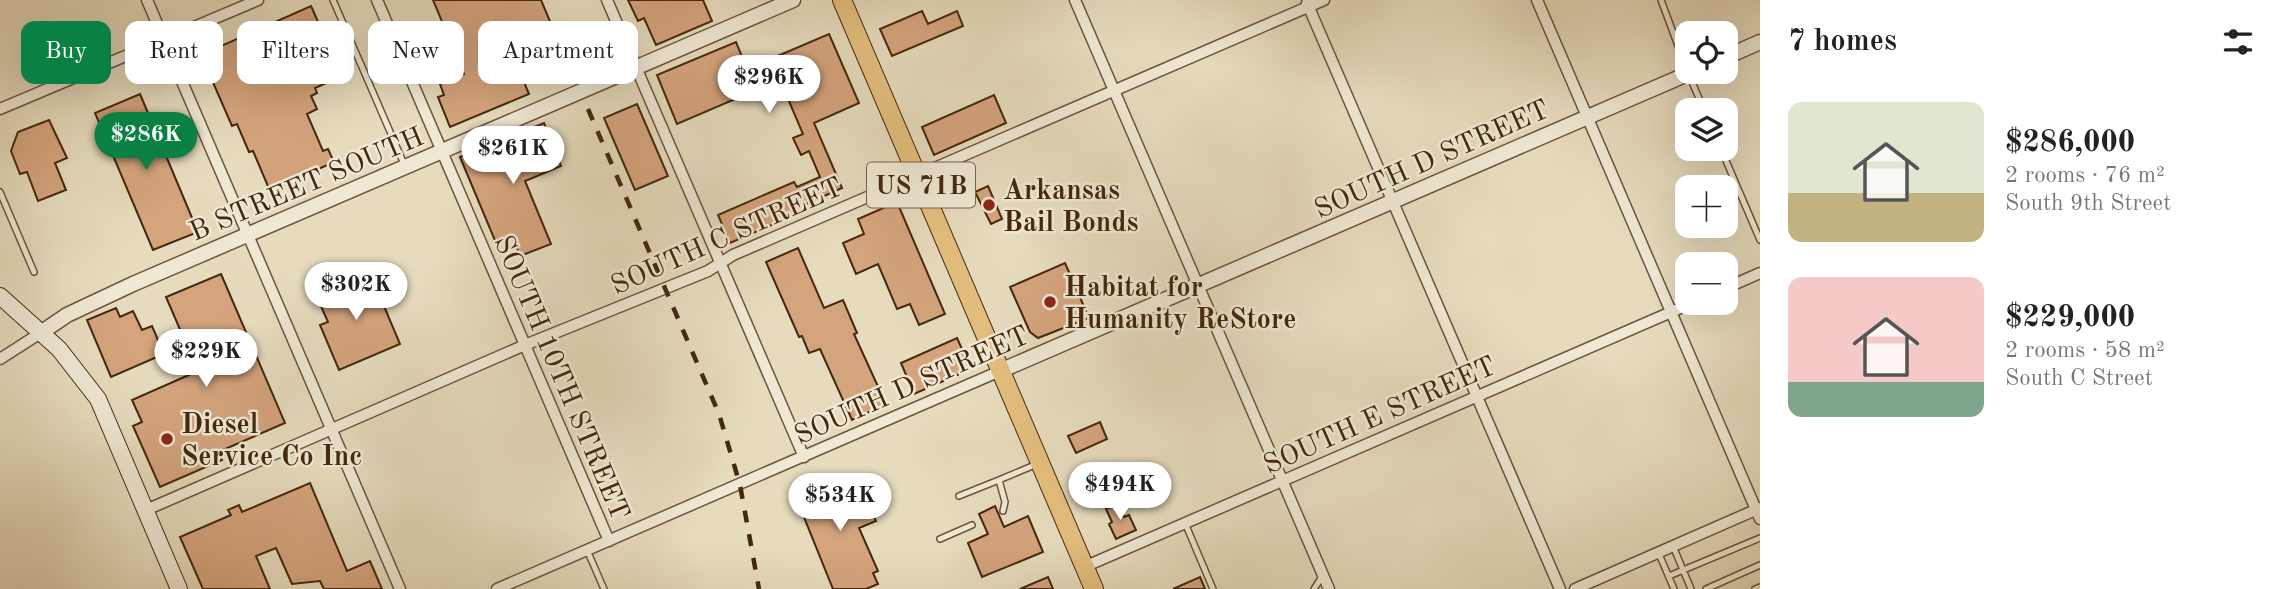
<!DOCTYPE html>
<meta charset="utf-8">
<style>
:root{--surface:#fff;--page:#f6f6f6;--text:#222;--muted:#767676;--accent:#0b8043}
body{margin:0;font-family:"Old Standard TT",serif;background:var(--page);color:var(--text);height:100vh;display:flex;flex-direction:column;font-size:26px;white-space:nowrap}
*{box-sizing:border-box;margin:0}
p{font-size:23px;color:var(--muted)}
.icon{flex:none;width:38px;height:38px;fill:none;stroke:currentColor;stroke-width:2;stroke-linecap:round;stroke-linejoin:round}
.map{position:relative;flex:1;overflow:hidden}
.details{display:flex;flex-direction:column;background:var(--surface);width:525px}
.details>*{flex:none}
.hud{position:absolute;left:21px;top:21px;width:665px;height:63px;display:flex;gap:14px}
.tools{position:absolute;left:1675px;top:21px;display:grid;gap:14px}
.tools a{display:grid;place-items:center;width:63px;height:63px;border-radius:14px;background:var(--surface);box-shadow:0 7px 28px #0002;font-size:35px}
.price{position:absolute;translate:-50% -60px;padding:0 16px;border-radius:24px;background:#fff;color:#222;font-size:23px;line-height:46px;filter:drop-shadow(0 2px 4px #0008)}
.price::after{content:'';position:absolute;left:50%;top:42px;width:21px;height:16px;margin-left:-10px;background:inherit;clip-path:polygon(0 0,100% 0,50% 100%)}
.price.on{background:var(--accent);color:#fff}
ul{padding:0;list-style:none}
li{display:flex;align-items:center;gap:21px;height:175px;padding:0 28px}
li span{display:grid;place-items:center;flex:none;width:196px;height:140px;border-radius:14px;color:#555}
li>.icon{margin-inline-start:auto}
span .icon{width:84px;height:84px;fill:#fffc;stroke-width:1}
li b{font-size:30px}
h2{display:flex;justify-content:space-between;align-items:center;height:84px;padding:0 28px;font-size:30px}
.chip{padding:0 24px;border-radius:14px;background:var(--surface);box-shadow:0 7px 28px #0002;font-size:24px;line-height:63px}
.chip.on{background:var(--accent);color:#fff}
main{display:flex;flex:1;min-height:0}
.map>svg:first-child{display:block}
.building{fill:#d4a47d;stroke:#44270d;stroke-width:2}
.lines{fill:none;stroke-linecap:round;stroke-linejoin:round}
.service-casing{stroke:#6c5439;stroke-width:8}
.minor-casing{stroke:#6c5439;stroke-width:13}
.tertiary-casing{stroke:#6c5439;stroke-width:17}
.secondary-casing{stroke:#44270d;stroke-width:18}
.primary-casing{stroke:#44270d;stroke-width:20}
.service{stroke:#efe8d4;stroke-width:5}
.minor{stroke:#efe8d4;stroke-width:10}
.tertiary{stroke:#efe8d4;stroke-width:14}
.secondary{stroke:#efe8d4;stroke-width:16}
.primary{stroke:#e3be7e;stroke-width:18}
.rail{stroke:#44270d;stroke-width:4.5;stroke-dasharray:12 12;stroke-linecap:butt}
.poi-dot{fill:#8f2418;stroke:#efe8d4;stroke-width:2.5}
.labels{text-anchor:middle;stroke-width:5;stroke-linejoin:round;paint-order:stroke}
.shield{fill:#efe8d4;stroke:#776149;stroke-width:2}
.shield-label{font-size:26px;font-weight:bold;fill:#44270d}
.street-label{font-size:28px;fill:#44270d;stroke:#efe8d4}
.poi-label{font-size:28px;font-weight:bold;fill:#44270d;stroke:#efe8d4;text-anchor:start}
</style>
<main>
<div class="map">
<svg width="1760" height="589" viewBox="0 0 1760 589">
<rect width="100%" height="100%" fill="#e6dbbd"/>
<filter id="stains"><feTurbulence type="fractalNoise" baseFrequency=".00286" numOctaves="4"/><feColorMatrix values="0 0 0 0 .2 0 0 0 0 .09 0 0 0 0 .02 0 0 0 .5 -.17"/></filter>
<radialGradient id="worn" r=".72"><stop offset=".6" stop-color="#630" stop-opacity="0"/><stop offset="1" stop-color="#630" stop-opacity=".3"/></radialGradient>
<path class="building" d="M433,0H541L560,45L538,55L534,46L513,56L529,94L450,127L438,97L444,95L440,84L464,74Z
M628,0H703L712,21L656,45L644,18L638,21Z
M311,6L342,76L315,88L317,93L311,96L317,109L307,114L323,151L328,149L334,162L270,191L253,151L249,152L237,124L232,126L201,55Z
M922,11L928,24L957,11L963,26L892,56L880,29Z
M829,34L859,103L814,123L842,188L804,205L806,210L730,243L718,215L794,182L797,187L820,177L809,151L801,155L793,138L803,134L783,87L766,95L763,87L677,124L657,75L736,42L747,69Z
M140,94L198,232L153,250L95,113Z
M994,95L1006,123L934,155L922,127Z
M637,104L668,176L635,190L604,118Z
M49,120L67,158L55,163L66,190L38,201L27,172L20,174L11,151L18,132Z
M544,123L561,166L525,181L551,244L520,256L512,236L496,243L460,157Z
M988,186L1002,219L991,224L975,192Z
M897,202L945,314L919,325L910,304L897,309L878,264L856,274L843,243L864,234L858,219Z
M798,248L824,308L843,300L857,333L854,334L886,404L852,420L820,349L809,353L802,336L799,337L766,262Z
M1065,263L1089,318L1038,338L1030,332L1010,287Z
M370,273L400,344L339,370L320,325L328,322L316,295Z
M221,274L285,423L218,452L222,460L160,487L133,426L142,422L132,400L198,371L166,297Z
M116,308L120,317L133,311L142,330L152,326L164,354L111,377L87,320Z
M957,338L971,369L914,394L901,363Z
M1100,422L1107,439L1076,453L1068,436Z
M822,477L830,493L839,489L840,492L859,483L876,521L859,528L878,571L873,573L878,584L866,589H833L793,490Z
M310,483L347,571L370,561L382,589H324L320,581L292,584L276,548L256,556L270,589H203L180,537L231,515L228,510L239,505L242,512Z
M1118,504L1124,517L1129,515L1136,530L1116,539L1109,524L1112,522L1106,509Z
M995,506L1004,527L1028,516L1043,552L982,577L968,543L988,534L979,514Z
M1048,577L1053,589H1020Z
M1200,577L1205,589H1173Z"/>
<g class="lines">
<g class="service-casing">
<path id="service" d="M333,0L404,164
M1661,0L1687,70
M1689,75L1704,110
M1721,149L1760,240
M0,192L34,272
M959,496L999,480
M1003,511L1005,502L999,480L1037,464
M1185,523L1213,589
M940,539L972,525
M1673,546L1691,589
M587,550L604,589
M1659,554L1674,589
M1669,576L1760,538
M1314,589L1323,575
M1706,589L1760,565
M1755,589L1760,587"/>
</g>
<g class="minor-casing">
<path id="minor" d="M147,0L400,589
M377,0L609,541
M607,0L804,457
M1075,0L1329,589
M1537,0L1760,519
M1307,3L1560,589
M0,109L258,0
M1726,288L1760,273
M0,359L42,332
M146,510L525,345L708,271L733,255L1324,0
M1084,567L1692,303
M497,589L1000,371
M1575,589L1760,508"/>
</g>
<g class="tertiary-casing">
<path id="tertiary" d="M1726,57L1760,42
M42,332L67,315L133,284L793,0
M1000,371L1692,72"/>
</g>
<g class="secondary-casing">
<path id="secondary" d="M0,296L59,349L98,399L179,589"/>
</g>
<g class="primary-casing">
<path id="primary" d="M842,0L1094,589"/>
</g>
<use href="#service" class="service"/>
<use href="#minor" class="minor"/>
<use href="#tertiary" class="tertiary"/>
<use href="#secondary" class="secondary"/>
<use href="#primary" class="primary"/>
<path class="rail" d="M588,109L719,414L740,485L759,589"/>
</g>
<g class="poi-dot">
<circle cx="989" cy="205" r="7"/>
<circle cx="1050" cy="302" r="7"/>
<circle cx="167" cy="439" r="7"/>
</g>
<g class="labels">
<rect class="shield" x="867" y="162.5" width="108" height="45" rx="5"/>
<g class="shield-label">
<text x="921" y="194">US 71B</text>
</g>
<g class="street-label">
<text transform="translate(1431 158) rotate(-24)" y="10">SOUTH D STREET</text>
<text transform="translate(306 183) rotate(-23)" y="10">B STREET SOUTH</text>
<text transform="translate(726 235) rotate(-24)" y="10">SOUTH C STREET</text>
<text transform="translate(563 377) rotate(67)" y="10">SOUTH 10TH STREET</text>
<text transform="translate(911 384) rotate(-24)" y="10">SOUTH D STREET</text>
<text transform="translate(1379 414) rotate(-24)" y="10">SOUTH E STREET</text>
</g>
<g class="poi-label">
<text x="1003" y="199">Arkansas<tspan x="1003" dy="32">Bail Bonds</tspan></text>
<text x="1064" y="296">Habitat for<tspan x="1064" dy="32">Humanity ReStore</tspan></text>
<text x="181" y="433">Diesel<tspan x="181" dy="32">Service Co Inc</tspan></text>
</g>
</g>
<rect width="100%" height="100%" filter="url(#stains)"/>
<rect width="100%" height="100%" fill="url(#worn)"/>
</svg>
<div class="tools">
<a><svg class="icon" aria-label="locate" viewBox="0 0 24 24"><circle cx="12" cy="12" r="6"/><path d="M12 2v4M12 18v4M2 12h4M18 12h4"/></svg></a>
<a><svg class="icon" aria-label="layers" viewBox="0 0 24 24"><path d="M12 4l9 5-9 5-9-5zM3 14l9 5 9-5"/></svg></a>
<a>+</a>
<a>−</a>
</div>
<b class="price" style="left:769px;top:115px">$296K</b>
<b class="price on" style="left:146px;top:172px">$286K</b>
<b class="price" style="left:513px;top:186px">$261K</b>
<b class="price" style="left:356px;top:322px">$302K</b>
<b class="price" style="left:206px;top:389px">$229K</b>
<b class="price" style="left:1120px;top:522px">$494K</b>
<b class="price" style="left:840px;top:533px">$534K</b>
<div class="hud">
<a class="chip on">Buy</a>
<a class="chip">Rent</a>
<a class="chip">Filters</a>
<a class="chip">New</a>
<a class="chip">Apartment</a>
</div>
</div>
<section class="details">
<h2>7 homes<svg class="icon" aria-label="filters" viewBox="0 0 24 24"><path d="M4 7h16M4 17h16"/><circle cx="9" cy="7" r="2"/><circle cx="15" cy="17" r="2"/></svg></h2>
<ul>
<li><span style="background:linear-gradient(#dfe7d0 65%,#c2b280 0)"><svg class="icon" aria-label="home" viewBox="0 0 24 24"><path d="M3 11l9-7 9 7M6 9v11h12V9"/></svg></span><div><b>$286,000</b><p>2 rooms · 76 m²</p><p>South 9th Street</p></div></li>
<li><span style="background:linear-gradient(#f6c9c9 75%,#7fa58c 0)"><svg class="icon" aria-label="home" viewBox="0 0 24 24"><path d="M3 11l9-7 9 7M6 9v11h12V9"/></svg></span><div><b>$229,000</b><p>2 rooms · 58 m²</p><p>South C Street</p></div></li>
</ul>
</section>
</main>
